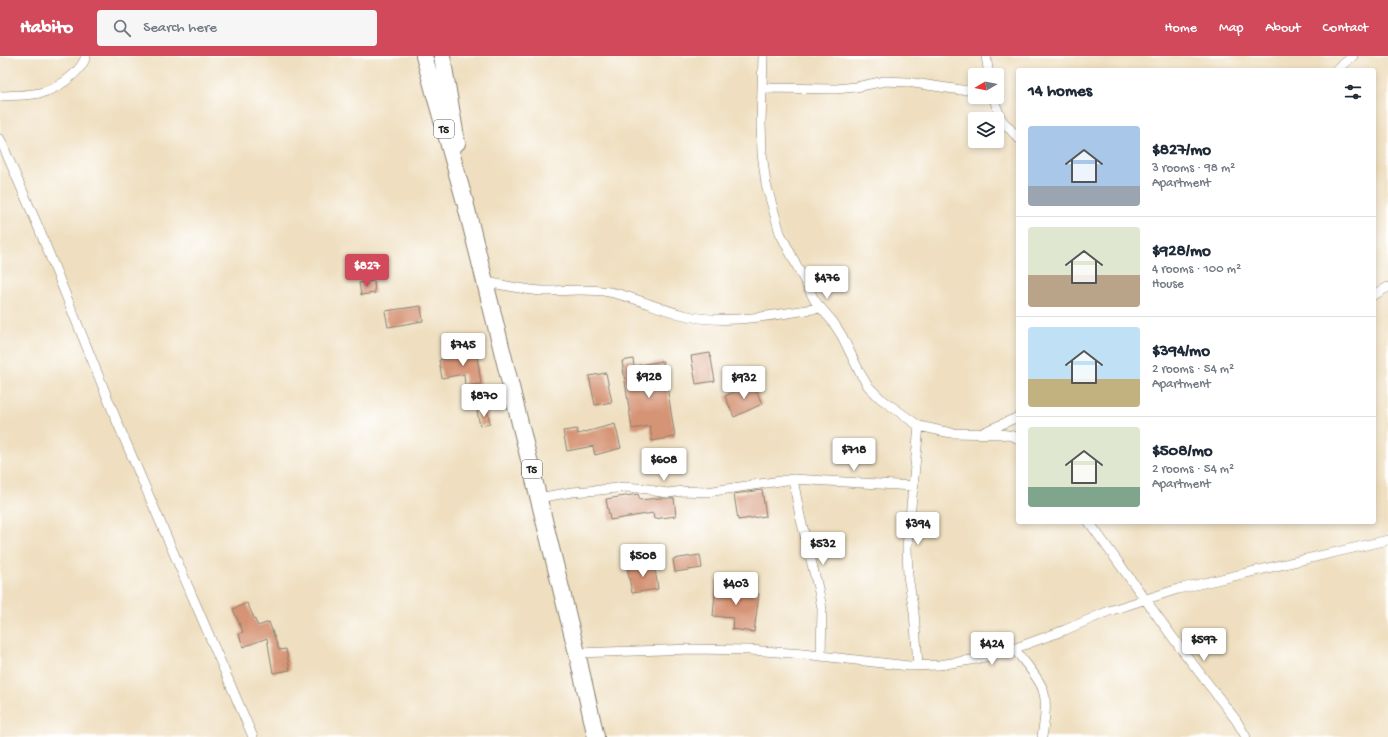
<!DOCTYPE html>
<meta charset="utf-8">
<style>
:root{--surface:#fff;--page:#f6f6f7;--text:#1f2937;--muted:#747a83;--line:#e0e1e3;--accent:#d1495b}
body{margin:0;font-family:"Gochi Hand",sans-serif;background:var(--page);color:var(--text);height:100vh;display:flex;flex-direction:column;font-size:15px;white-space:nowrap}
*{box-sizing:border-box;margin:0}
p{font-size:13px;color:var(--muted)}
.icon{flex:none;width:22px;height:22px;fill:none;stroke:currentColor;stroke-width:2;stroke-linecap:round;stroke-linejoin:round}
.map{position:relative;flex:1;overflow:hidden}
.details{position:absolute;left:1016px;top:12px;width:360px;height:456px;display:flex;flex-direction:column;background:var(--surface);border-radius:4px;box-shadow:0 2px 6px #0003}
.details>*{flex:none}
.needle{width:26px;rotate:260deg}
.tools{position:absolute;left:968px;top:12px;display:grid;gap:8px}
.tools a{display:grid;place-items:center;width:36px;height:36px;border-radius:4px;background:var(--surface);box-shadow:0 2px 6px #0003;font-size:20px}
.price{position:absolute;translate:-50% -34px;padding:0 9px;border-radius:4px;background:#fff;color:#222;font-size:13px;line-height:26px;filter:drop-shadow(0 1px 2px #0008)}
.price::after{content:'';position:absolute;left:50%;top:24px;width:12px;height:9px;margin-left:-6px;background:inherit;clip-path:polygon(0 0,100% 0,50% 100%)}
.price.current{background:var(--accent);color:#fff}
ul{padding:0;list-style:none}
li{display:flex;align-items:center;gap:12px;height:100px;padding:0 12px}
li+li{border-top:1px solid var(--line)}
li span{display:grid;place-items:center;flex:none;width:112px;height:80px;border-radius:4px;color:#555}
li>.icon{margin-inline-start:auto}
span .icon{width:48px;height:48px;fill:#fffc;stroke-width:1}
li b{font-size:17px}
h2{display:flex;justify-content:space-between;align-items:center;height:48px;padding:0 12px;font-size:17px}
header{display:flex;align-items:center;gap:24px;box-sizing:border-box;height:56px;padding:0 20px;background:var(--accent);color:#fff}
header strong{font-size:19px}
nav{display:flex;gap:22px;margin-inline-start:auto;font-size:14px}
.search{width:280px;height:36px;background:var(--page);display:flex;align-items:center;gap:10px;box-sizing:border-box;padding:0 14px;border-radius:4px;color:var(--muted);font-size:15px}
.map>svg:first-child{display:block}
.building{fill:#d69476}
.lines{fill:none;stroke-linecap:round;stroke-linejoin:round}
.minor-casing{stroke:#867e6e;stroke-width:10}
.trunk-casing{stroke:#867e6e;stroke-width:18}
.minor{stroke:#fff;stroke-width:9}
.trunk{stroke:#fff;stroke-width:16}
.labels{text-anchor:middle;stroke-width:4;stroke-linejoin:round;paint-order:stroke}
.shield{fill:#fff;stroke:#606060;stroke-width:1}
.shield-label{font-size:11px;font-weight:bold;fill:#1c1c1c}
</style>
<header>
<strong>Habito</strong>
<div class="search"><svg class="icon" aria-label="search" viewBox="0 0 24 24"><circle cx="10" cy="10" r="6"/><path d="M15 15l6 6"/></svg>Search here</div>
<nav><a>Home</a><a>Map</a><a>About</a><a>Contact</a></nav>
</header>
<div class="map">
<svg width="1388" height="681" viewBox="0 0 1388 681">
<rect width="100%" height="100%" fill="#fff"/>
<filter id="ink" filterUnits="userSpaceOnUse"><feTurbulence type="fractalNoise" baseFrequency=".025" numOctaves="2"/><feDisplacementMap in="SourceGraphic" scale="8" xChannelSelector="R" yChannelSelector="G"/><feConvolveMatrix kernelMatrix="1 2 1 2 8 2 1 2 1" color-interpolation-filters="sRGB"/></filter>
<filter id="wash" filterUnits="userSpaceOnUse"><feTurbulence type="fractalNoise" baseFrequency=".012" numOctaves="4" result="noise"/><feDisplacementMap in="SourceGraphic" scale="16" xChannelSelector="R" yChannelSelector="G"/><feGaussianBlur stdDeviation="0.9" result="paint"/><feColorMatrix in="noise" values="0 0 0 0 0 0 0 0 0 0 0 0 0 0 0 0 0 1.4 0 .05"/><feComposite in="paint" operator="in"/></filter>
<g filter="url(#wash)">
<rect width="100%" height="100%" fill="#efdfc0"/>
<g id="blocks">
<path class="building" d="M374,225L375,237L361,239L359,227Z
M421,250L423,265L388,271L385,255Z
M476,292L481,328L465,330L464,318L442,322L439,304L462,300L461,294Z
M710,297L715,325L696,328L691,300Z
M633,303L634,310L663,305L675,381L652,385L650,370L632,373L622,305Z
M606,317L612,346L595,349L589,320Z
M753,327L762,348L734,361L725,340Z
M487,353L490,368L480,370L477,355Z
M615,368L621,392L595,399L593,390L567,395L563,375L577,373L578,378Z
M762,434L766,460L738,464L734,438Z
M638,438L640,444L659,442H674L676,460L654,463L653,457L610,464L606,443Z
M700,499L702,512L675,516L673,503Z
M654,506L658,533L632,537L627,511Z
M716,525L732,527L731,534L759,538L754,576L732,573L733,562L713,560Z
M247,547L258,570L269,566L279,594L286,593L290,614L273,617L267,582L243,591L239,578L243,576L233,553Z"/>
</g>
</g>
<g filter="url(#ink)">
<use href="#blocks" fill-opacity="0" stroke="#867e6e" stroke-width="1"/>
<g class="lines">
<g class="minor-casing">
<path id="minor" d="M763,0L761,67L762,97L766,128L780,177L815,245L833,266L842,280L860,317L868,330L880,342L919,370L951,377L1001,378L1013,380L1018,383
M986,0L989,19
M1336,14L1353,0
M763,32L836,33L856,31L885,25L907,26L961,34H975
M0,40C14,39 34,40 47,35C61,30 82,15 86,0
M993,41L1001,63L1018,82
M0,83L37,168L118,368L253,681
M485,226C504,229 524,234 542,235C565,235 587,232 609,236C635,241 659,253 684,259C728,270 776,258 820,252
M1374,239L1388,231
M984,376L1018,361
M793,423L800,460L819,536L822,553L821,600
M538,442L572,436L600,434L625,431L649,433L654,435L668,437L683,435L707,436L793,423L914,430
M1089,466L1179,590L1236,664L1246,681
M1014,592C1022,604 1039,621 1043,634C1048,648 1044,666 1042,681
M577,597L692,593L749,594L803,598L909,610L939,609L971,604L1002,597L1065,574L1109,555L1178,533L1388,484
M918,609L914,556L908,520L907,491L919,370"/>
</g>
<g class="trunk-casing">
<path id="trunk" d="M424,0L465,146L485,226L577,597L596,681
M442,0L457,87"/>
</g>
<use href="#minor" class="minor"/>
<use href="#trunk" class="trunk"/>
</g>
</g>
<g class="labels">
<g class="shield">
<rect x="434" y="64" width="20" height="18" rx="3"/>
<rect x="522" y="404" width="20" height="18" rx="3"/>
</g>
<g class="shield-label">
<text x="444" y="77">T5</text>
<text x="532" y="417">T5</text>
</g>
</g>
</svg>
<div class="tools">
<a><svg class="needle" viewBox="-14 -14 28 28"><path d="M0-13l5 13h-10z" fill="#e53935"/><path d="M0 13l5-13h-10z" fill="#747a83"/></svg></a>
<a><svg class="icon" aria-label="layers" viewBox="0 0 24 24"><path d="M12 4l9 5-9 5-9-5zM3 14l9 5 9-5"/></svg></a>
</div>
<b class="price current" style="left:367px;top:232px">$827</b>
<b class="price" style="left:827px;top:244px">$476</b>
<b class="price" style="left:463px;top:311px">$745</b>
<b class="price" style="left:649px;top:343px">$928</b>
<b class="price" style="left:744px;top:344px">$932</b>
<b class="price" style="left:484px;top:362px">$870</b>
<b class="price" style="left:854px;top:416px">$718</b>
<b class="price" style="left:664px;top:426px">$608</b>
<b class="price" style="left:918px;top:490px">$394</b>
<b class="price" style="left:823px;top:510px">$532</b>
<b class="price" style="left:643px;top:522px">$508</b>
<b class="price" style="left:736px;top:550px">$403</b>
<b class="price" style="left:1204px;top:606px">$597</b>
<b class="price" style="left:992px;top:610px">$424</b>
<section class="details">
<h2>14 homes<svg class="icon" aria-label="filters" viewBox="0 0 24 24"><path d="M4 7h16M4 17h16"/><circle cx="9" cy="7" r="2"/><circle cx="15" cy="17" r="2"/></svg></h2>
<ul>
<li><span style="background:linear-gradient(#a9c7e8 75%,#9aa5b1 0)"><svg class="icon" aria-label="home" viewBox="0 0 24 24"><path d="M3 11l9-7 9 7M6 9v11h12V9"/></svg></span><div><b>$827/mo</b><p>3 rooms · 98 m²</p><p>Apartment</p></div></li>
<li><span style="background:linear-gradient(#dfe7d0 60%,#b9a48a 0)"><svg class="icon" aria-label="home" viewBox="0 0 24 24"><path d="M3 11l9-7 9 7M6 9v11h12V9"/></svg></span><div><b>$928/mo</b><p>4 rooms · 100 m²</p><p>House</p></div></li>
<li><span style="background:linear-gradient(#bfe0f5 65%,#c2b280 0)"><svg class="icon" aria-label="home" viewBox="0 0 24 24"><path d="M3 11l9-7 9 7M6 9v11h12V9"/></svg></span><div><b>$394/mo</b><p>2 rooms · 54 m²</p><p>Apartment</p></div></li>
<li><span style="background:linear-gradient(#dfe7d0 75%,#7fa58c 0)"><svg class="icon" aria-label="home" viewBox="0 0 24 24"><path d="M3 11l9-7 9 7M6 9v11h12V9"/></svg></span><div><b>$508/mo</b><p>2 rooms · 54 m²</p><p>Apartment</p></div></li>
</ul>
</section>
</div>
